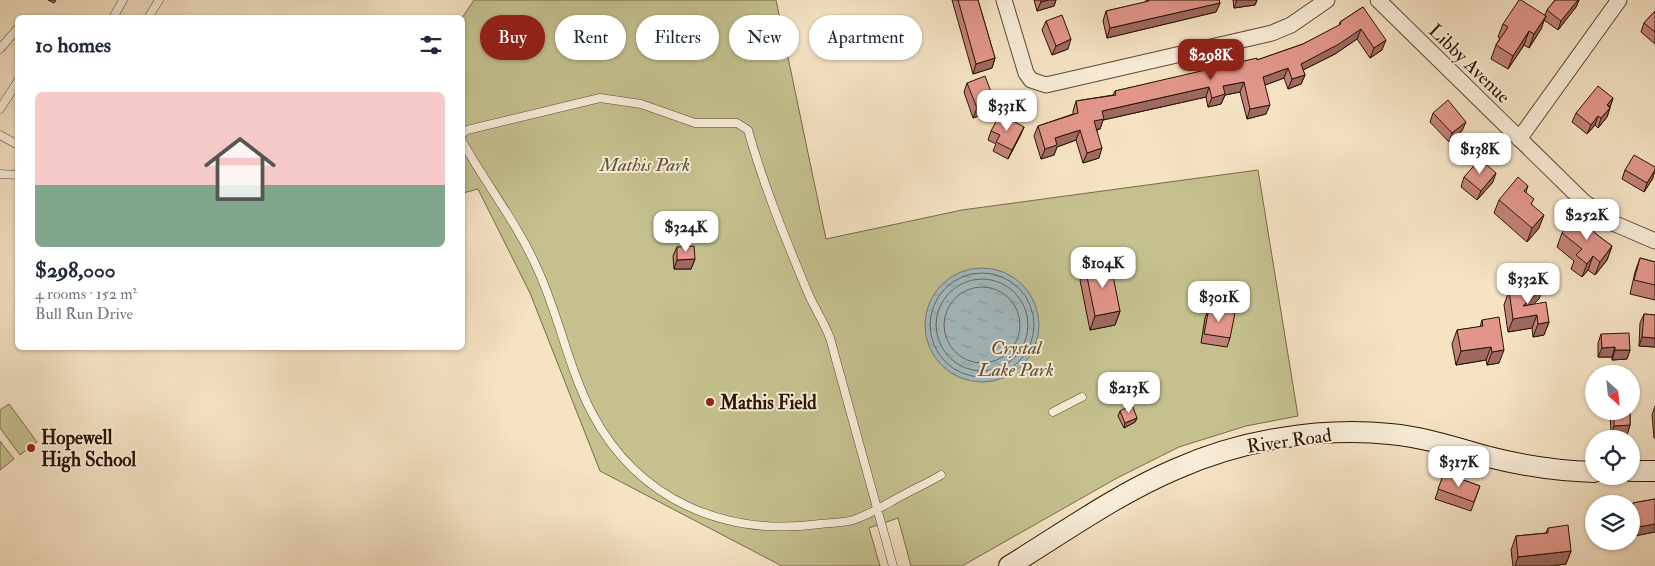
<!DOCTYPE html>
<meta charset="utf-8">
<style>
:root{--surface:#fff;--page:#f6f6f7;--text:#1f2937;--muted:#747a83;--line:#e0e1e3;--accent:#8f2418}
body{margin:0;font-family:"IM FELL Double Pica",serif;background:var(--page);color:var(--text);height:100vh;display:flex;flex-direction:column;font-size:19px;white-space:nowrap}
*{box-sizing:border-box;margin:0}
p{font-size:16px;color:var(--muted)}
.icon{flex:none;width:28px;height:28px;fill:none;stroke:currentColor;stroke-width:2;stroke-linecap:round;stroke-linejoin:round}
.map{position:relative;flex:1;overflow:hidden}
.sheet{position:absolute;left:15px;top:15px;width:450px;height:335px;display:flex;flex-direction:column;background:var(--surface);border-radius:8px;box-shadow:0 1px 4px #0004}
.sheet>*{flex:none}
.banner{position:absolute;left:480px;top:15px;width:475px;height:45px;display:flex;gap:10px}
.needle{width:32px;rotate:153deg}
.fabs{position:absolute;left:1585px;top:365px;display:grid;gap:10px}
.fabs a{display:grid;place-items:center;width:55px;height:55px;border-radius:50%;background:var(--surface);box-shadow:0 1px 4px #0004;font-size:25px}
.price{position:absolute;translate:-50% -42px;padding:0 11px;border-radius:10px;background:#fff;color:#222;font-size:16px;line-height:32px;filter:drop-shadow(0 1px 2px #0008)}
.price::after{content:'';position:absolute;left:50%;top:30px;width:15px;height:11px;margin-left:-8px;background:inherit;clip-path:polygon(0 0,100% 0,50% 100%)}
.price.on{background:var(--accent);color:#fff}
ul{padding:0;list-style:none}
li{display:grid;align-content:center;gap:10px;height:265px;padding:0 20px}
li+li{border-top:1px solid var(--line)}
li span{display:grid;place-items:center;height:155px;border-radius:8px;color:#555}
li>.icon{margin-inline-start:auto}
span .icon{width:90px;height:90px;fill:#fffc;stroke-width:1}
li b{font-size:21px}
h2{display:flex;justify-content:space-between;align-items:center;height:60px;padding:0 20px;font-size:21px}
.chip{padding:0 18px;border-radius:22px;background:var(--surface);box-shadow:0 1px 4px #0004;font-size:18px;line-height:45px}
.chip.on{background:var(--accent);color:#fff}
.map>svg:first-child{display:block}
.park{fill:#c4c18f;stroke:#776a4a}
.water{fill:url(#water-ripples);stroke:#737875}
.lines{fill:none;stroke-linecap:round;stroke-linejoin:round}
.shore{stroke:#666762;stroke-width:1}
.lane-casing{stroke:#5d4734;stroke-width:9}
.street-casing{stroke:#5d4734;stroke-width:17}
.secondary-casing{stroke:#2a1304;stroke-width:22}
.lane{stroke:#f8edd9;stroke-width:8}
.street{stroke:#f8edd9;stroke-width:15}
.secondary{stroke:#f8edd9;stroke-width:20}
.wall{fill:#c28178;stroke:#2a1304}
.shaded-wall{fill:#9e6961;stroke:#2a1304}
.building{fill:#e2968b;stroke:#2a1304}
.poi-dot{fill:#8f2418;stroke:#f8edd9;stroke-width:2}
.labels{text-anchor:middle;stroke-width:4;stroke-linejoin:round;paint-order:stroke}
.street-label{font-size:19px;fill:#2a1304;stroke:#f8edd9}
.park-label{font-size:19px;font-style:italic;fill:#605035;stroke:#f8edd9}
.poi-label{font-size:19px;font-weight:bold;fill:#2a1304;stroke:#f8edd9;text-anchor:start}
</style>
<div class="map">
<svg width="1655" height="566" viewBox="0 0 1655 566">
<defs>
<pattern id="water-ripples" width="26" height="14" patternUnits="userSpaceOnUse" patternTransform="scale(1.25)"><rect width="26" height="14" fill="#a3bbc0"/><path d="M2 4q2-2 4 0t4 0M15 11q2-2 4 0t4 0" fill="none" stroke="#8ca0a3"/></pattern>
</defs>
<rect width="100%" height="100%" fill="#f5e3c4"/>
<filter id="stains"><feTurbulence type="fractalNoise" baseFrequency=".004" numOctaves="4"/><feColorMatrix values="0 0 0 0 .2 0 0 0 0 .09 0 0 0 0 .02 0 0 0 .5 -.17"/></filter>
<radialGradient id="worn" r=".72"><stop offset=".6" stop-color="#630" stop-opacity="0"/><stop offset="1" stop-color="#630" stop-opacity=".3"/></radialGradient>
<path class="park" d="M474,0H776L826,239L962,210L1258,170L1298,416L1246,426L1179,447L1117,478L962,566H911L898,518L869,528L880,566H782L600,471L530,293L478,189L463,193L462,18Z
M9,404L37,442L20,455L0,428V410Z
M0,441L14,459L0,470Z"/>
<path class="water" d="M925 325a57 57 0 1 1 114 0a57 57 0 1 1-114 0Z"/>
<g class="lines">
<path class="shore" d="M930 325a52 52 0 1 1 104 0a52 52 0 1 1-104 0Z
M936 325a46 46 0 1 1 92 0a46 46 0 1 1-92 0Z
M944 325a38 38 0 1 1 76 0a38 38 0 1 1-76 0Z"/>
<g class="lane-casing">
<path id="lane" d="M113,18L123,0
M148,18L159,0
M0,49L18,28
M0,109L18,81
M462,134L467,130L600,98L641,104L695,123H737L748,130C764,187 786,240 808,293C815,309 824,322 830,338L893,566
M0,135L18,145
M462,141C486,184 517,223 537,268C559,315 568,367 592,413C638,500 724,537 820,524C830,523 843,523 853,520C872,514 889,502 907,493C918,487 930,482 941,475
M0,174L18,175
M1053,412L1082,397"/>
</g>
<g class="street-casing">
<path id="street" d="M1004,0L1026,73L1031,80L1046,85L1272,33L1291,25L1327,0
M1378,0L1583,201L1613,223L1655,241
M1519,139L1619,0"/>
</g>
<g class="secondary-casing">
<path id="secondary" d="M1631,471H1655
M1009,566C1063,533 1117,494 1176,469C1241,440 1319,427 1390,434C1424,437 1457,448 1489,457C1524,466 1558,471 1594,472"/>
</g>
<use href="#lane" class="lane"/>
<use href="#street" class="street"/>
<use href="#secondary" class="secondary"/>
</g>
<path class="wall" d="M48,0H56L54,3Z
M952,0H978L995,58L992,68L973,74Z
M1034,0H1056L1054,6L1037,11Z
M1146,0H1219L1220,3L1216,12L1107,38L1103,21L1106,11L1146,2Z
M1233,0H1257L1255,5L1234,8Z
M1555,0H1579L1576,7L1558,30L1544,20L1541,29L1529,48L1524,45L1508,69L1491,59L1496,45L1500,38L1498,37L1503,24L1545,15L1547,10Z
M1363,7L1382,50L1370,58L1357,39L1335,54L1303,70L1305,75L1301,84L1288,89L1284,78L1265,85L1266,114L1247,119L1240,92L1225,95L1221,104L1208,107L1206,97L1103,120L1100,129L1097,130L1099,158L1083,163L1076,140L1057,147L1054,155L1041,159L1034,136L1038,126L1073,114V111L1076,101L1113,95L1115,91L1257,60L1303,44L1339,26L1340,22Z
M1655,11V44L1641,32L1644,23Z
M1046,21L1068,49L1052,55L1042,30Z
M967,83L991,111L973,118L964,92Z
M1613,98L1607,117L1598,128L1595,125L1587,134L1572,122L1576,113Z
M1433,113L1462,131L1449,142L1430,122Z
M1024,127L1020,136L1008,159L993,151L996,144L988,140L991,131Z
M1625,170L1653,178L1644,192L1622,179Z
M1464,177L1493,182L1477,200L1461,187Z
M1528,186L1526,192L1532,205L1539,228L1527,242L1494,213L1499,200Z
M1581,222L1593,227L1592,229L1596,234L1612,246L1607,260L1595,275L1588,270L1582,277L1571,269L1574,261L1557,247L1562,233Z
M677,247L695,259L691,269H674L673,256Z
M1640,258L1655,262V300L1630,294L1635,272Z
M1085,267L1120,311L1115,325L1090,330L1080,280Z
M1509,291L1539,299L1534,304L1549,322L1544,335L1533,337L1532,328L1508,332L1504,305Z
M1209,308L1230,338L1227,347L1201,343L1205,318Z
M1644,314L1655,315V347L1639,346L1640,323Z
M1482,320L1499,363L1487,365L1486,360L1456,365L1452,344L1457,330L1480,327Z
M1601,334L1630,350L1627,359L1612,360V357H1598V343Z
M1655,406V438H1654L1652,415Z
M1120,411L1137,418L1135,422L1124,428L1118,416Z
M1610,411H1630V425L1627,435H1611Z
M1444,473L1480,486L1471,511L1435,499Z
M1655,499V532L1634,536L1631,520V508L1633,503Z
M1548,528L1571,551L1566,564L1550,566H1513L1511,550L1516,536L1546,533Z"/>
<path class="shaded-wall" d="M1048,0H1056L1054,6L1037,11L1041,2Z
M1237,0H1257L1255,5L1234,8Z
M1578,0H1579L1576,7L1558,30L1561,21Z
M1220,3L1216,12L1107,38L1110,28Z
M1546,16L1541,29L1529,48L1534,34Z
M1361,29L1357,39L1335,54L1297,73L1301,64Z
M1529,31L1524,45L1508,69L1513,56Z
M1071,39L1068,49L1052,55L1056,46Z
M1386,40L1382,50L1370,58L1374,48Z
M995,58L992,68L973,74L976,64Z
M1288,68L1284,78L1260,87L1263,77Z
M1305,75L1301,84L1288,89L1292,79Z
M1244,82L1240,92L1225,95L1221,104L1208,107L1212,98L1223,86Z
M1209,87L1206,97L1103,120L1100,129L1091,130L1094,121L1102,111Z
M1613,98L1610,107L1607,105Z
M995,102L991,111L973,118L977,108Z
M1270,105L1266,114L1247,119L1250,109Z
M1610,108L1607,117L1598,128L1601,118Z
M1598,116L1595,125L1587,134L1591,125Z
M1466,122L1462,131L1449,142L1452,133Z
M1024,127L1020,136L1008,159L1012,150Z
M1080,130L1076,140L1057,147L1054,155L1041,159L1045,149L1055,138Z
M1102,148L1099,158L1083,163L1087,153Z
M1655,170L1653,178L1644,192L1647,183Z
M1496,173L1493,182L1477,200L1481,191Z
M1544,215L1539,228L1527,242L1532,228Z
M1612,246L1607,260L1595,275L1600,262Z
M1593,256L1588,270L1582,277L1587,264Z
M695,259L691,269H674L677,260Z
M1544,286L1539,299L1521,317L1537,315L1532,328L1508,332L1513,319L1523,306Z
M1120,311L1115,325L1090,330L1095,316Z
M1549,322L1544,335L1533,337L1538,324Z
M1642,337L1655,338V347L1639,346Z
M1491,347L1486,360L1456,365L1461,351Z
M1615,347L1612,357H1598L1602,348Z
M1504,350L1499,363L1487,365L1492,352Z
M1615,350H1630L1627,359L1612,360Z
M1137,418L1135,422L1124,428L1125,423Z
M1630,425L1627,435H1611L1614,426Z
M1655,524V532L1634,536L1638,527Z
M1571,551L1566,564L1550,566H1515L1518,557Z"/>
<path class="building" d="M958,0H978L995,58L976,64Z
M1040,0H1048L1041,2Z
M1149,0H1219L1220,3L1110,28L1106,11L1149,1Z
M1519,0H1521L1546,16L1534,34L1529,31L1513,56L1496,45L1508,27L1503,24Z
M1555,0H1578L1561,21L1547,10Z
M1363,7L1386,40L1374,48L1361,29L1339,44L1301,64L1305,75L1292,79L1288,68L1263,77L1270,105L1250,109L1244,82L1223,86L1225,94L1212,98L1209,87L1102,111L1104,119L1094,121L1102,148L1087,153L1080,130L1055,138L1057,145L1045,149L1038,126L1078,113L1076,101L1116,95L1115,91L1231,64L1257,58V60L1303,44L1341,24L1340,22Z
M1655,11V32L1644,23Z
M1062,15L1071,39L1056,46L1046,21Z
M985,76L995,102L977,108L967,83Z
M1598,86L1613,98L1607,105L1610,108L1601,118L1598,116L1591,125L1576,113Z
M1448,100L1466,122L1452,133L1433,113Z
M1000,114L1024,127L1012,150L996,142L1000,135L991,131Z
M1634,155L1655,167V170L1647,183L1625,170Z
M1480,159L1496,173L1481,191L1464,177Z
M1518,177L1528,186L1524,191L1534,199L1531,204L1544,215L1532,228L1499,200Z
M1574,217L1581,222L1583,219L1593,227L1592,229L1596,234L1612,246L1600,262L1593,256L1587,264L1576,255L1582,249L1562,233Z
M694,246L695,259L677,260V247Z
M1640,258L1655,262V285L1634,280Z
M1110,261L1120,311L1095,316L1085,267Z
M1544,286L1523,306L1546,302L1549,322L1538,324L1537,315L1513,319L1509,291Z
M1209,308L1235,313L1230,338L1204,334Z
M1644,314L1655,315V338L1642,337Z
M1499,317L1504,350L1492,352L1491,347L1461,351L1457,330L1483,326L1482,320Z
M1629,333L1630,350H1615V347L1602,348L1601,334Z
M1132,405L1137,418L1125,423L1120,411Z
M1614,411H1630V425L1614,426Z
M1444,473L1480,486L1474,502L1438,489Z
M1655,499V524L1638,527L1633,503Z
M1568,525L1571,551L1518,557L1516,536L1548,533V528Z"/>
<g class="poi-dot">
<circle cx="710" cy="402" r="5"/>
<circle cx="31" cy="448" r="5"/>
</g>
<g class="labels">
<g class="street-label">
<text transform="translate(1470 63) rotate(44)" y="7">Libby Avenue</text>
<text transform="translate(1289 440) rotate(-8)" y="7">River Road</text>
</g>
<g class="park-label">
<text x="645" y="171">Mathis Park</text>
<text x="1016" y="354">Crystal<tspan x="1016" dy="22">Lake Park</tspan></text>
</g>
<g class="poi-label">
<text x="720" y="409">Mathis Field</text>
<text x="41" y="444">Hopewell<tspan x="41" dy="22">High School</tspan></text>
</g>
</g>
<rect width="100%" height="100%" filter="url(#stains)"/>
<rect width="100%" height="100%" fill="url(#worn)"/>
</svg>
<div class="fabs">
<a><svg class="needle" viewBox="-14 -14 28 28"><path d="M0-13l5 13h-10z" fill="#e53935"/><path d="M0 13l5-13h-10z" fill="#747a83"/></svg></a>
<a><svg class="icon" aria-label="locate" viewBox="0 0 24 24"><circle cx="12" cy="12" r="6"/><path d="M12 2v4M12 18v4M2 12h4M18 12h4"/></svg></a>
<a><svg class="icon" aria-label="layers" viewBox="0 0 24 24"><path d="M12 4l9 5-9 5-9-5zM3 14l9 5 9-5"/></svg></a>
</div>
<b class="price on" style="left:1211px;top:81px">$298K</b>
<b class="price" style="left:1007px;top:132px">$331K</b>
<b class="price" style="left:1480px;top:175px">$138K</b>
<b class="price" style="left:1587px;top:241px">$252K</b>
<b class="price" style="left:686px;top:253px">$324K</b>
<b class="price" style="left:1103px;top:289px">$104K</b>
<b class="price" style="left:1528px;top:305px">$332K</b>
<b class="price" style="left:1219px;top:323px">$301K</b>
<b class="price" style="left:1129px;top:414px">$213K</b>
<b class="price" style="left:1459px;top:488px">$317K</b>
<div class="banner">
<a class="chip on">Buy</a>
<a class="chip">Rent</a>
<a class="chip">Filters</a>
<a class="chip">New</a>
<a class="chip">Apartment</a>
</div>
<section class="sheet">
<h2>10 homes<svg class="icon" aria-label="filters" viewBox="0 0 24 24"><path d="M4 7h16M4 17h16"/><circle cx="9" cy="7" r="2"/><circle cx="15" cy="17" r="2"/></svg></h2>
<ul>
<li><span style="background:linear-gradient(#f6c9c9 60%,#7fa58c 0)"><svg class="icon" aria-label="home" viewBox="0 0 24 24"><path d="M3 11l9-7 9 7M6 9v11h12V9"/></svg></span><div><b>$298,000</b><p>4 rooms · 152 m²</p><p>Bull Run Drive</p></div></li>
</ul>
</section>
</div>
